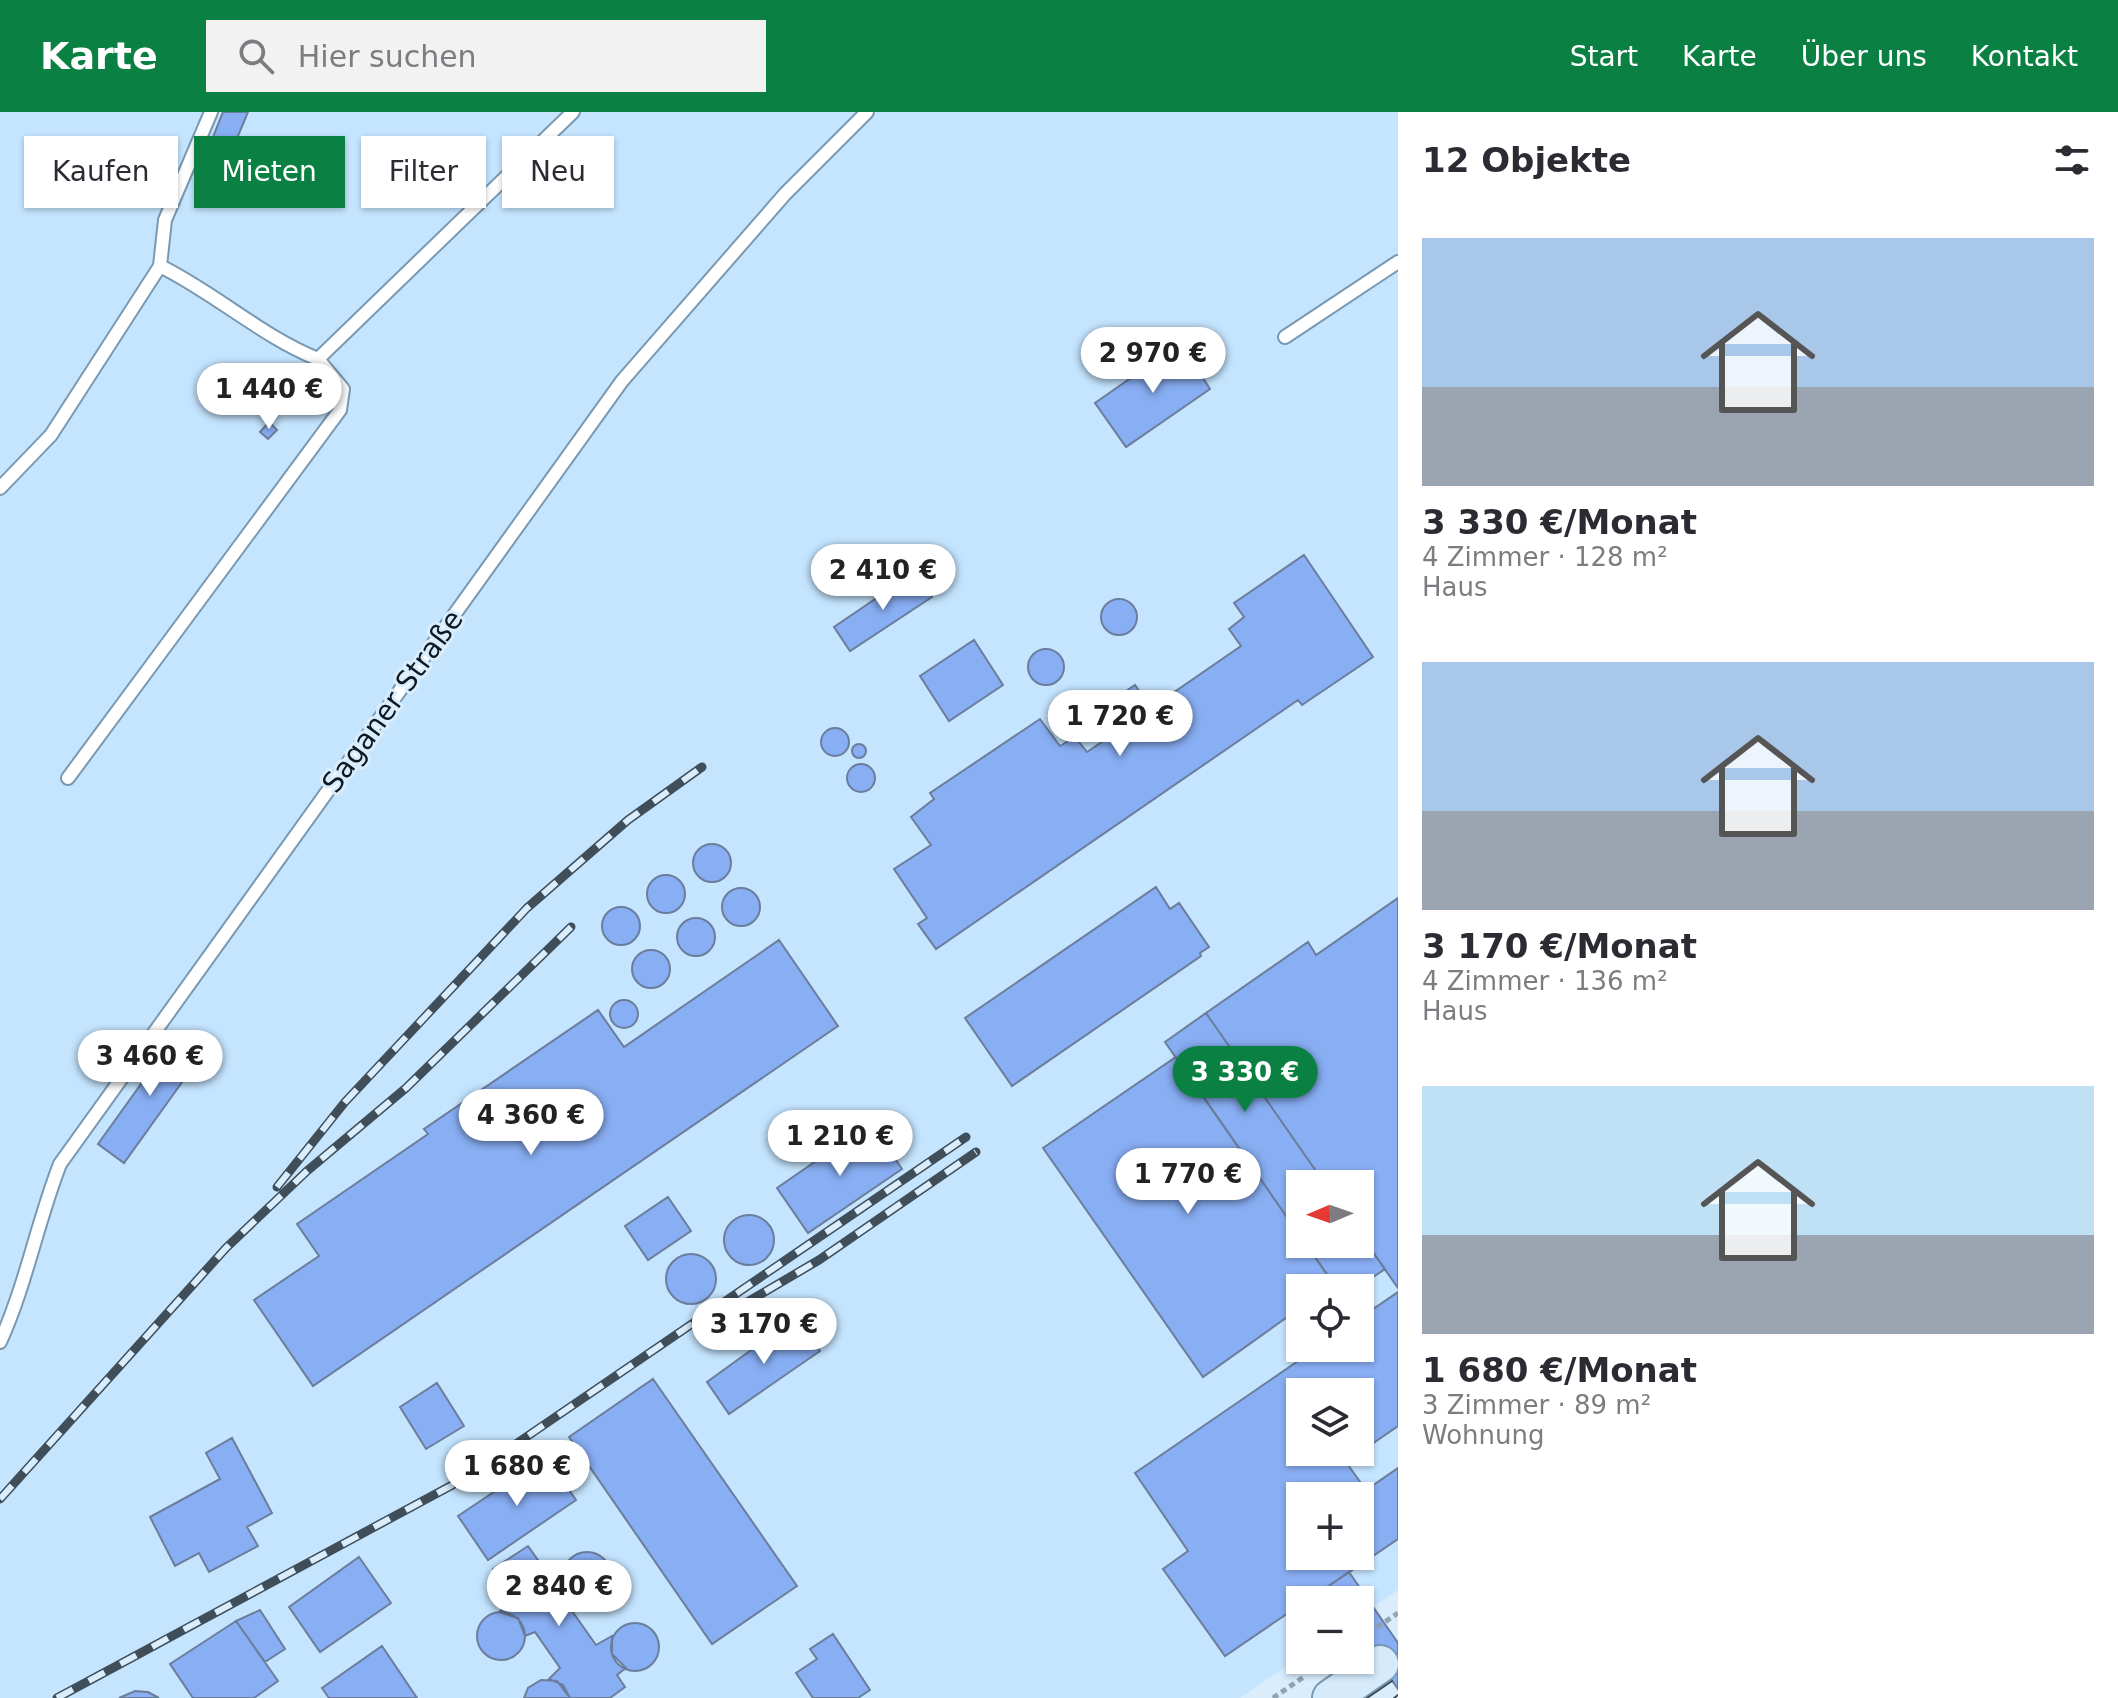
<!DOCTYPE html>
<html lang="de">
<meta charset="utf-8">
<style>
:root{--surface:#fff;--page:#f2f2f3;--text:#2b2b33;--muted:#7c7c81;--accent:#0b8043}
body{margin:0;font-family:"DejaVu Sans",sans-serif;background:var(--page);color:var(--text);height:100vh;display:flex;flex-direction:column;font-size:30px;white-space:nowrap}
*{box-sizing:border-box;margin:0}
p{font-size:26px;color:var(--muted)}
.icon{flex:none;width:44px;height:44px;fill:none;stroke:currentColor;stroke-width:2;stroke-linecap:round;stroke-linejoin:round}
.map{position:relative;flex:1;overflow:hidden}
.details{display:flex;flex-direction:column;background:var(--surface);width:720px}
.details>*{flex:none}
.guide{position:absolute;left:24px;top:24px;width:760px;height:72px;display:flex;gap:16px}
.needle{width:52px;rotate:268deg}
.buttons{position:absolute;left:1286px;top:1058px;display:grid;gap:16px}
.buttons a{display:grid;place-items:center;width:88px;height:88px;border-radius:0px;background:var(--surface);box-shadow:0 2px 6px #0004;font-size:40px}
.price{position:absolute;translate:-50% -68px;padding:0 18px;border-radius:28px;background:#fff;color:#222;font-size:26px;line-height:52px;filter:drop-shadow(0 2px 4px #0008)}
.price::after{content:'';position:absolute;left:50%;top:48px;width:24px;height:18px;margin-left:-12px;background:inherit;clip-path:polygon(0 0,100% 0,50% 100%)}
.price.active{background:var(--accent);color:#fff}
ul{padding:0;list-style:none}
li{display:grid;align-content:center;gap:16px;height:424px;padding:0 24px}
li span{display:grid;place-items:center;height:248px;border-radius:0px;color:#555}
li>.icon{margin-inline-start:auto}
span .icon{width:144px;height:144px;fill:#fffc;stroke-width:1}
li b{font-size:34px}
h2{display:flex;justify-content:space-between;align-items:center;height:96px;padding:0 24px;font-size:34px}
.chip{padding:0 28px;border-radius:0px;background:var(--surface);box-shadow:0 2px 6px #0004;font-size:28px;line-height:72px}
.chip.active{background:var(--accent);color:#fff}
header{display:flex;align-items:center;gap:48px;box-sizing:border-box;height:112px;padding:0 40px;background:var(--accent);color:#fff}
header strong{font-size:38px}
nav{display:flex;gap:44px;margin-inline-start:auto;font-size:28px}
.search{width:560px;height:72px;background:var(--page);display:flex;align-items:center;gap:20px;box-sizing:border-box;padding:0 28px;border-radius:0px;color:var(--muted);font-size:30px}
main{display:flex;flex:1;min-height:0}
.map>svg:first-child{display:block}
.built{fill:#c5e5ff;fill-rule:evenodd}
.building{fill:#88aef3;stroke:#6c7d9c;stroke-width:2;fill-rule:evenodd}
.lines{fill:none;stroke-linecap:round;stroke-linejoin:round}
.lane-casing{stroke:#7999b2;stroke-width:16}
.secondary-casing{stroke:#7999b2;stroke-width:40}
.path{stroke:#92a3b1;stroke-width:5;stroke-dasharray:6 4;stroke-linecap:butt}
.lane{stroke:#fff;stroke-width:12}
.secondary{stroke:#d5ebfc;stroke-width:36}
.tram{stroke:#3f4e59;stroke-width:2}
.rail-casing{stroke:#3f4e59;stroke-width:9}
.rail{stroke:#d9edfd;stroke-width:6;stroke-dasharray:18;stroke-linecap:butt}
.labels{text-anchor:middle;stroke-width:6;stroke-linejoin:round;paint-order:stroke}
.street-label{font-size:28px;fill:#0c1922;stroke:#d9edfd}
</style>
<header>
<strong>Karte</strong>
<div class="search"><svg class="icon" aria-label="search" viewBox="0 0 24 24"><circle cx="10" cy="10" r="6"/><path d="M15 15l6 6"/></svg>Hier suchen</div>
<nav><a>Start</a><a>Karte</a><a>Über uns</a><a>Kontakt</a></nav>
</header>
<main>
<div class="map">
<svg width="1398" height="1586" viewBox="0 0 1398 1586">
<rect width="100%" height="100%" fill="#d9edfd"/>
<path class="built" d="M0,0H1398V1478L1360,1504V1488H1300V1545L1240,1586H0ZM1300,1072H1360V1132H1300ZM1300,1176H1360V1236H1300ZM1300,1280H1360V1340H1300ZM1300,1384H1360V1444H1300Z"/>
<path class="building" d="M223,0H248L228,48L207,40Z
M242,29L253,35L240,58L229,52Z
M1181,231L1210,277L1126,335L1095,291Z
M269,310L277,318L268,327L260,320Z
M1304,443L1373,545L1302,593L1298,588L936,837L918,812L927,806L894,757L931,733L911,705L934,687L930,681L1040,607L1060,634L1075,625L1087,640L1134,608L1119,584L1135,573L1151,596L1241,534L1229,517L1244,505L1234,491Z
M915,460L932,485L850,539L834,515Z
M1101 505a18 18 0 1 1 36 0a18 18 0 1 1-36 0Z
M974,528L1003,573L949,609L920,564Z
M1028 555a18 18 0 1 1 36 0a18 18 0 1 1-36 0Z
M821 630a14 14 0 1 1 28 0a14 14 0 1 1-28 0Z
M852 639a7 7 0 1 1 14 0a7 7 0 1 1-14 0Z
M847 666a14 14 0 1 1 28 0a14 14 0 1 1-28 0Z
M693 751a19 19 0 1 1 38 0a19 19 0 1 1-38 0Z
M647 782a19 19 0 1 1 38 0a19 19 0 1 1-38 0Z
M1156,775L1170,797L1179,791L1209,835L1200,841L1201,844L1012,974L965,906Z
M722 795a19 19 0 1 1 38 0a19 19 0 1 1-38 0Z
M1398,786V1176L1360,1122V1072H1325L1206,901L1308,830L1316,843Z
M602 814a19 19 0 1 1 38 0a19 19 0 1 1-38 0Z
M677 825a19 19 0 1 1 38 0a19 19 0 1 1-38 0Z
M779,828L838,914L313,1274L254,1188L319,1144L297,1112L428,1022L424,1017L598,898L624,935Z
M632 857a19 19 0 1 1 38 0a19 19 0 1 1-38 0Z
M610 902a14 14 0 1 1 28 0a14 14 0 1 1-28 0Z
M1206,901L1325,1072H1300V1124L1165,930Z
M177,922L203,941L124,1051L98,1032Z
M1176,945L1300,1124V1132H1306L1334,1172L1329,1176H1300V1196L1203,1265L1043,1036Z
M871,1011L902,1057L808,1121L777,1076Z
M668,1085L691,1119L648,1148L625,1114Z
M724 1128a25 25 0 1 1 50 0a25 25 0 1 1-50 0Z
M1360,1122L1385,1157L1357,1176H1336L1306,1132H1360Z
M666 1167a25 25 0 1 1 50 0a25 25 0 1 1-50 0Z
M1398,1180V1314L1346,1350L1366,1378L1398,1356V1427L1308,1488H1300V1493L1225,1544L1163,1457L1188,1439L1135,1361L1317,1236H1360V1206ZM1300,1280H1360V1340H1300ZM1300,1384H1360V1444H1300Z
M797,1205L820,1239L729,1302L707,1270Z
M653,1267L797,1474L712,1532L569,1325Z
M437,1271L464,1314L426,1337L400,1295Z
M232,1326L272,1401L247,1415L258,1434L209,1460L199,1441L175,1454L150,1405L220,1367L206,1341Z
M546,1345L576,1388L488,1448L458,1404Z
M528,1434L550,1465L564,1455L565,1472L579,1486L570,1496L596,1533L612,1524V1542L626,1556L617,1563L625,1575L610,1586H570L563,1573L549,1567L560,1556L535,1520L525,1524L518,1506L499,1500L514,1489L493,1457Z
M563 1464a24 24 0 1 1 48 0a24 24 0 1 1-48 0Z
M359,1445L391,1491L320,1540L289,1495Z
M1349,1460L1398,1531V1577L1360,1522V1488H1336L1327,1475Z
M260,1498L285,1537L265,1550L236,1509Z
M477 1524a24 24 0 1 1 48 0a24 24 0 1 1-48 0Z
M236,1509L278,1569L254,1586H193L170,1552Z
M611 1535a24 24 0 1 1 48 0a24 24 0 1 1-48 0Z
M833,1522L870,1578L858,1586H813L796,1561L817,1547L810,1537Z
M382,1534L417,1586H329L322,1576Z
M541,1568L557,1569L570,1586H524L528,1576Z
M135,1579L148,1580L159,1586H119Z"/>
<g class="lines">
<g class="lane-casing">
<path id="lane" d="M160,154C215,181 261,224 318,247L573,0
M1285,225L1398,150
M0,376L51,323L160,154L165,108L211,0
M68,666L340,298L343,277L318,247
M0,1230C26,1173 37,1111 60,1052L622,269L785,82L867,0"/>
</g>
<g class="secondary-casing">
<path id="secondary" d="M1331,1586L1380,1552"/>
</g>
<path class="path" d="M1369,1521L1398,1501
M1273,1586L1305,1564"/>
<use href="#lane" class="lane"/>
<use href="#secondary" class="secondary"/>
<path class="tram" d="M1367,1586L1392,1569
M1394,1586L1398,1583"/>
<g class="rail-casing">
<path id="rail" d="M277,1075L345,990L527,796L628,708L702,655
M703,1216L819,1148L976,1040
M0,1387L226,1136L307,1059L406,976L571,815
M57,1586L469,1364L966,1025"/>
</g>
<use href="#rail" class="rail"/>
</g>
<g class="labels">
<g class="street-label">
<text transform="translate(392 589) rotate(-54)" y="10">Saganer Straße</text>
</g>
</g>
</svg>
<div class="buttons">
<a><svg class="needle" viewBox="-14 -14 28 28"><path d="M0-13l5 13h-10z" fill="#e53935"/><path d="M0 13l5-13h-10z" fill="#7c7c81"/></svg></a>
<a><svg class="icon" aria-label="locate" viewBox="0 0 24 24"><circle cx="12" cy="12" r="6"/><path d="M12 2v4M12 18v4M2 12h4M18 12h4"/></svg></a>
<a><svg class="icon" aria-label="layers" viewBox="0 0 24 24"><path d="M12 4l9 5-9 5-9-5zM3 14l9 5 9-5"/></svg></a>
<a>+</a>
<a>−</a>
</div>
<b class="price" style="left:1153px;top:283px">2 970 €</b>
<b class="price" style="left:269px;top:319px">1 440 €</b>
<b class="price" style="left:883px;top:500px">2 410 €</b>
<b class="price" style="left:1120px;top:646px">1 720 €</b>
<b class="price" style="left:150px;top:986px">3 460 €</b>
<b class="price active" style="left:1245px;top:1002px">3 330 €</b>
<b class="price" style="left:531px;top:1045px">4 360 €</b>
<b class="price" style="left:840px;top:1066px">1 210 €</b>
<b class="price" style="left:1188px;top:1104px">1 770 €</b>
<b class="price" style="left:764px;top:1254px">3 170 €</b>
<b class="price" style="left:517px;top:1396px">1 680 €</b>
<b class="price" style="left:559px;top:1516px">2 840 €</b>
<div class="guide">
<a class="chip">Kaufen</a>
<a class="chip active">Mieten</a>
<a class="chip">Filter</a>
<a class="chip">Neu</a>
</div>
</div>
<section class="details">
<h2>12 Objekte<svg class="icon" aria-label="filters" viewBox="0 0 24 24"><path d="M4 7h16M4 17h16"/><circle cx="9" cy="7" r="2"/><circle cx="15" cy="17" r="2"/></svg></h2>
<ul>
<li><span style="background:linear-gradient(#a9c7e8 60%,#9aa5b1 0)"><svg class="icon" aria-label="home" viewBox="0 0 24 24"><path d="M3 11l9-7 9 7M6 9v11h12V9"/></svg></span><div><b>3 330 €/Monat</b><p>4 Zimmer · 128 m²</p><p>Haus</p></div></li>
<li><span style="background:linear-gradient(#a9c7e8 60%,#9aa5b1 0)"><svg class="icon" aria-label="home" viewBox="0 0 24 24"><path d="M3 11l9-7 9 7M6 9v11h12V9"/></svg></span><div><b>3 170 €/Monat</b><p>4 Zimmer · 136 m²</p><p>Haus</p></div></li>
<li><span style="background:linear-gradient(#bfe0f5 60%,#9aa5b1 0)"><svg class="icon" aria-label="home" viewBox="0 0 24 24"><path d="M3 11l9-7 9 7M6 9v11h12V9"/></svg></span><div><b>1 680 €/Monat</b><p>3 Zimmer · 89 m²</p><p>Wohnung</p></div></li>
</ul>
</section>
</main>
